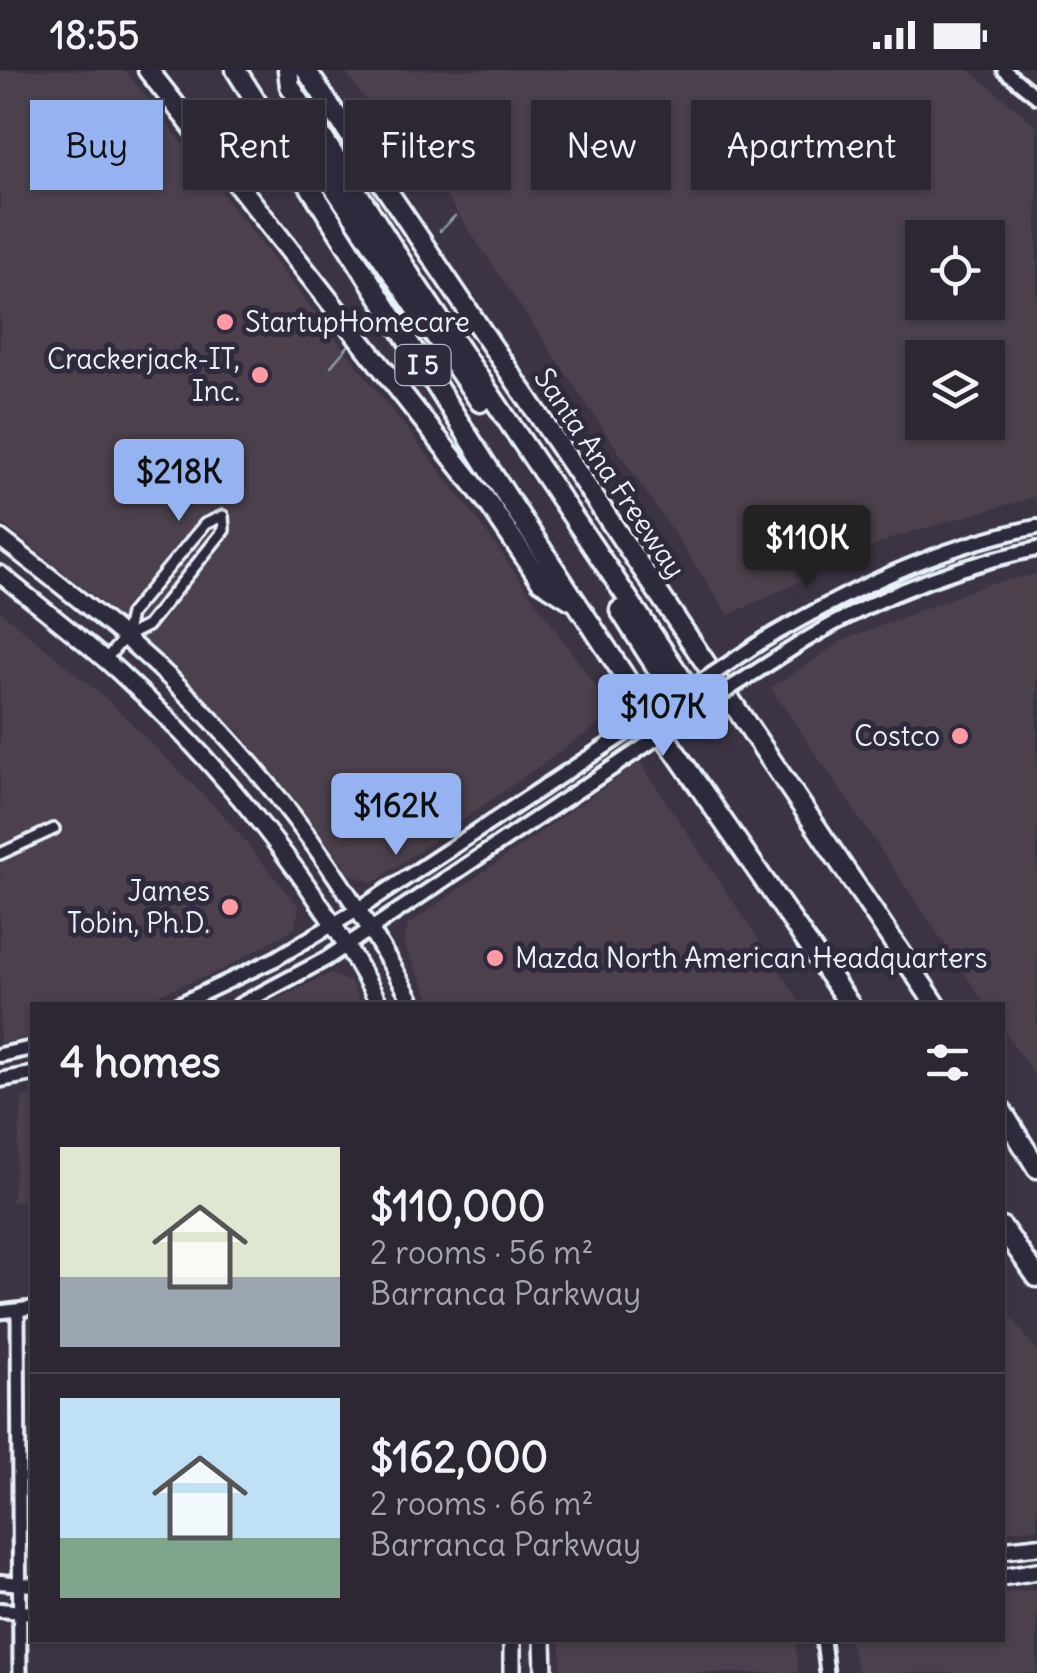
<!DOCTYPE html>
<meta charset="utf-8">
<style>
:root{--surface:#2d2733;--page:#39333f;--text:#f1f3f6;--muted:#a7a5ac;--line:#48444e;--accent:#95b2f1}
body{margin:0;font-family:Delius,sans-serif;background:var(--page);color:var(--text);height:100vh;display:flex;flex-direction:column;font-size:38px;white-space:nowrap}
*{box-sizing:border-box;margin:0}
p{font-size:32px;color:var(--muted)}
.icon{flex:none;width:55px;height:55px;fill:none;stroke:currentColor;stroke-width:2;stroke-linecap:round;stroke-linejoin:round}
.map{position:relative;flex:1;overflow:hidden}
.sheet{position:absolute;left:30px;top:932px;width:975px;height:640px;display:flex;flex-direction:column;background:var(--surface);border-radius:0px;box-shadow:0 2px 8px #0004,0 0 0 2px var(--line)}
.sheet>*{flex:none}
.top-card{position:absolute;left:30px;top:30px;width:978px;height:90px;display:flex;gap:20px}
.buttons{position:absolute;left:905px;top:150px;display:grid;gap:20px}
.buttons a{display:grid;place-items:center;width:100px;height:100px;border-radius:0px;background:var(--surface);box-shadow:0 2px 8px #0004,0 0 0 2px var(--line);font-size:50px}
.price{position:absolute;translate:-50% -85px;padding:0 22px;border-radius:10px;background:var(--accent);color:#111;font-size:32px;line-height:65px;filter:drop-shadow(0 2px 5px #0008)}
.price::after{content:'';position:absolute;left:50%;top:60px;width:30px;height:22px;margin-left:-15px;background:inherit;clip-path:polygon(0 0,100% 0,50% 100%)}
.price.selected{background:#222;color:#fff}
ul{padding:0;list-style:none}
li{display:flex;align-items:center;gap:30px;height:250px;padding:0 30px}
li+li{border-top:2px solid var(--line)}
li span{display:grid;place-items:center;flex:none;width:280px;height:200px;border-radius:0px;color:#555}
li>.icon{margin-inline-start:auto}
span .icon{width:120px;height:120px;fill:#fffc;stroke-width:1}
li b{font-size:42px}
h2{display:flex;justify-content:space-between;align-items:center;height:120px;padding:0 30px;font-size:42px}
.chip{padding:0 35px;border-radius:0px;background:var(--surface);box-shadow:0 2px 8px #0004,0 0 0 2px var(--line);font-size:35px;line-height:90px}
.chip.selected{background:var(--accent);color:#111}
.status{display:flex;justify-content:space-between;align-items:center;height:70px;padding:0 50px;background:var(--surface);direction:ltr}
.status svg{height:28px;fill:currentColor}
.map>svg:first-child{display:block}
.built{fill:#4c414c;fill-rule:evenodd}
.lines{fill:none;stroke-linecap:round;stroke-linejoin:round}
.stream{stroke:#8c9eac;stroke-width:2.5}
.minor-casing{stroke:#e8f1f8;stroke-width:16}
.tertiary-casing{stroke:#e8f1f8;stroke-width:19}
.secondary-casing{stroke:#e8f1f8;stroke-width:20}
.primary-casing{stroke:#e8f1f8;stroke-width:22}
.motorway-casing{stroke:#e8f1f8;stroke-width:25}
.minor{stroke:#2f2a3d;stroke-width:9}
.tertiary{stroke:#2f2a3d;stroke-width:11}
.secondary{stroke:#2f2a3d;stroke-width:12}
.primary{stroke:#2f2a3d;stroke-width:15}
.motorway{stroke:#2f2a3d;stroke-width:18}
.secondary-bridge-casing{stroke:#e8f1f8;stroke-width:20;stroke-linecap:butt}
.secondary-bridge{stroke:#2f2a3d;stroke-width:12}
.poi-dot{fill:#ff9aa2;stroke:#2f2a3d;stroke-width:4}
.labels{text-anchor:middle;stroke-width:10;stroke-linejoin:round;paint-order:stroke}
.shield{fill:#2f2a3d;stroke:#b0b5c0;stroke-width:2.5}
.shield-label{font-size:25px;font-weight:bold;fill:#e8f1f8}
.poi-label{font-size:28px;fill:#e8f1f8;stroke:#2f2a3d;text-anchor:end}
.street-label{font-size:28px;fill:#e8f1f8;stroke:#2f2a3d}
</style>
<div class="status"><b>18:55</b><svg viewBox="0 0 49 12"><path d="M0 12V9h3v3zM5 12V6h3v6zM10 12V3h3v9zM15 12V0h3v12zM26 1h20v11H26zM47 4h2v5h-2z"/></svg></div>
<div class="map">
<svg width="1037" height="1603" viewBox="0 0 1037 1603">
<rect width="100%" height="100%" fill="#3c3444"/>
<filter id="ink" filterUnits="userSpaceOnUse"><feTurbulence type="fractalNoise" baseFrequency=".01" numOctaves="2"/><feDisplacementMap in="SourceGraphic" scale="20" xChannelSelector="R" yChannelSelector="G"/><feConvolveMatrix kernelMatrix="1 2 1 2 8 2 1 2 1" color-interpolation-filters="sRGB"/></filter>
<g filter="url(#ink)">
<path class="built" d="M0,0H125L469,438L615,643L373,813L351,804L242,664L105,535L0,451Z
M344,0H969L1037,56V426L894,467L729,545L446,126L429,117ZM922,168H988V232H922ZM922,288H988V352H922Z
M1037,504V1010L1003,959L1002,935H986L771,618L844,570L985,515Z
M0,541L111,633L223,745L299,837L295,858L221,900L132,935H32V966L0,973Z
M640,692L802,935H434L403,874L408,855Z
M330,904L351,912L362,935H265Z
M32,1025V1162L31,1129L12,1132L23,1027Z
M1002,1233L1037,1282V1458L1003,1461Z
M1037,1519V1603H858L850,1570H1002L1003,1523Z
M561,1570H795L799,1603H561Z"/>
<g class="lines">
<path class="stream" d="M440,161L455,146
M331,296L349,275"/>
<g class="minor-casing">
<path id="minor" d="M105,590L125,567L147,556L224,460L223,446L205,454L130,544L125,567
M0,784L54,759"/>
</g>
<g class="tertiary-casing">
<path id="tertiary" d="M1004,0L1037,27
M18,1241L20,1603
M0,1242L32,1238
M823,1570L827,1603"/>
</g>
<g class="secondary-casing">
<path id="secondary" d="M764,570C850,520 938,476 1037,457
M776,589C856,535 942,499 1037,479
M178,935L275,889L359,839L600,680
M240,935L326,889L615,696
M0,985L32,978
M0,1010L32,1004
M0,1512L32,1515
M0,1540L32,1543"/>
</g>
<g class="primary-casing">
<path id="primary" d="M0,468C58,513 116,557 170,608C269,703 349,815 414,935
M0,504C39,536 80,567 118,601C220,694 316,812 380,935
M1002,1480L1037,1476
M1002,1507L1037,1501
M512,1570V1603
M543,1570L544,1603"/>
</g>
<g class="motorway-casing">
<path id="motorway" d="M148,0L489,434L541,511L571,530
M236,0L487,396L654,651L850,935
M288,0L290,16L415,213L701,637
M306,0L936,935
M274,54L302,70L480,332
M620,540L688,647
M1002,1041L1037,1098
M1002,1157L1037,1207"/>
</g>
<use href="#minor" class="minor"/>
<use href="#tertiary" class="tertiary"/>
<use href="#secondary" class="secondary"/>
<use href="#primary" class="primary"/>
<use href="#motorway" class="motorway"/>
<g class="secondary-bridge-casing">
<path id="secondary-bridge" d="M689,620L764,570
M701,637L776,589
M600,680L677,629
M615,696L688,647"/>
</g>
<use href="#secondary-bridge" class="secondary-bridge"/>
</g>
</g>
<g class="poi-dot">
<circle cx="225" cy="252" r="10"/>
<circle cx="260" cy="305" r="10"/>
<circle cx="960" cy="666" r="10"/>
<circle cx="230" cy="837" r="10"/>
<circle cx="495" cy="888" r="10"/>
</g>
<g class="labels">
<rect class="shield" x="395.5" y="275" width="55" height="40" rx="8"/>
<g class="shield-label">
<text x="423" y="304">I 5</text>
</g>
<g class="poi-label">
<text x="245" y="262" text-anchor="start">StartupHomecare</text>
<text x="240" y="299">Crackerjack-IT,<tspan x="240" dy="32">Inc.</tspan></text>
<text x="940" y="676">Costco</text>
<text x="210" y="831">James<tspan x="210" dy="32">Tobin, Ph.D.</tspan></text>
<text x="515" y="898" text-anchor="start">Mazda North American Headquarters</text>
</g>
<g class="street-label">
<text transform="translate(610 403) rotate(56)" y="10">Santa Ana Freeway</text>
</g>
</g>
</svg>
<div class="buttons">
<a><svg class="icon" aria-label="locate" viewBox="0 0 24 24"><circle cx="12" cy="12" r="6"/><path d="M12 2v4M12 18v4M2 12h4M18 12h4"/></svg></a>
<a><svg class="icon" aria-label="layers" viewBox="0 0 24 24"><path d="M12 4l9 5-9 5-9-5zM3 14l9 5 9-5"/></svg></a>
</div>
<b class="price" style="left:179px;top:454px">$218K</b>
<b class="price selected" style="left:807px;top:520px">$110K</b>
<b class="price" style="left:663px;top:689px">$107K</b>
<b class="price" style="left:396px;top:788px">$162K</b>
<div class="top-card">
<a class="chip selected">Buy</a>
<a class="chip">Rent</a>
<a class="chip">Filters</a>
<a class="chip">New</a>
<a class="chip">Apartment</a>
</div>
<section class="sheet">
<h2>4 homes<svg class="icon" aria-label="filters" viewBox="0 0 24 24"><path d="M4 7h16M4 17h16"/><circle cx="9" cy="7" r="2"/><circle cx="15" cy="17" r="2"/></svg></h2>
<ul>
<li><span style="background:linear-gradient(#dfe7d0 65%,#9aa5b1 0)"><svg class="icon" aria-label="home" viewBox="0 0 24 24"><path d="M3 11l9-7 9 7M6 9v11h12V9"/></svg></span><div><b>$110,000</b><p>2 rooms · 56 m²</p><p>Barranca Parkway</p></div></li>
<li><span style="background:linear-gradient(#bfe0f5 70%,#7fa58c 0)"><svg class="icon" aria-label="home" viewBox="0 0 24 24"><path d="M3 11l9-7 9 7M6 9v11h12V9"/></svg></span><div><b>$162,000</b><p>2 rooms · 66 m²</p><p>Barranca Parkway</p></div></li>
</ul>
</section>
</div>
